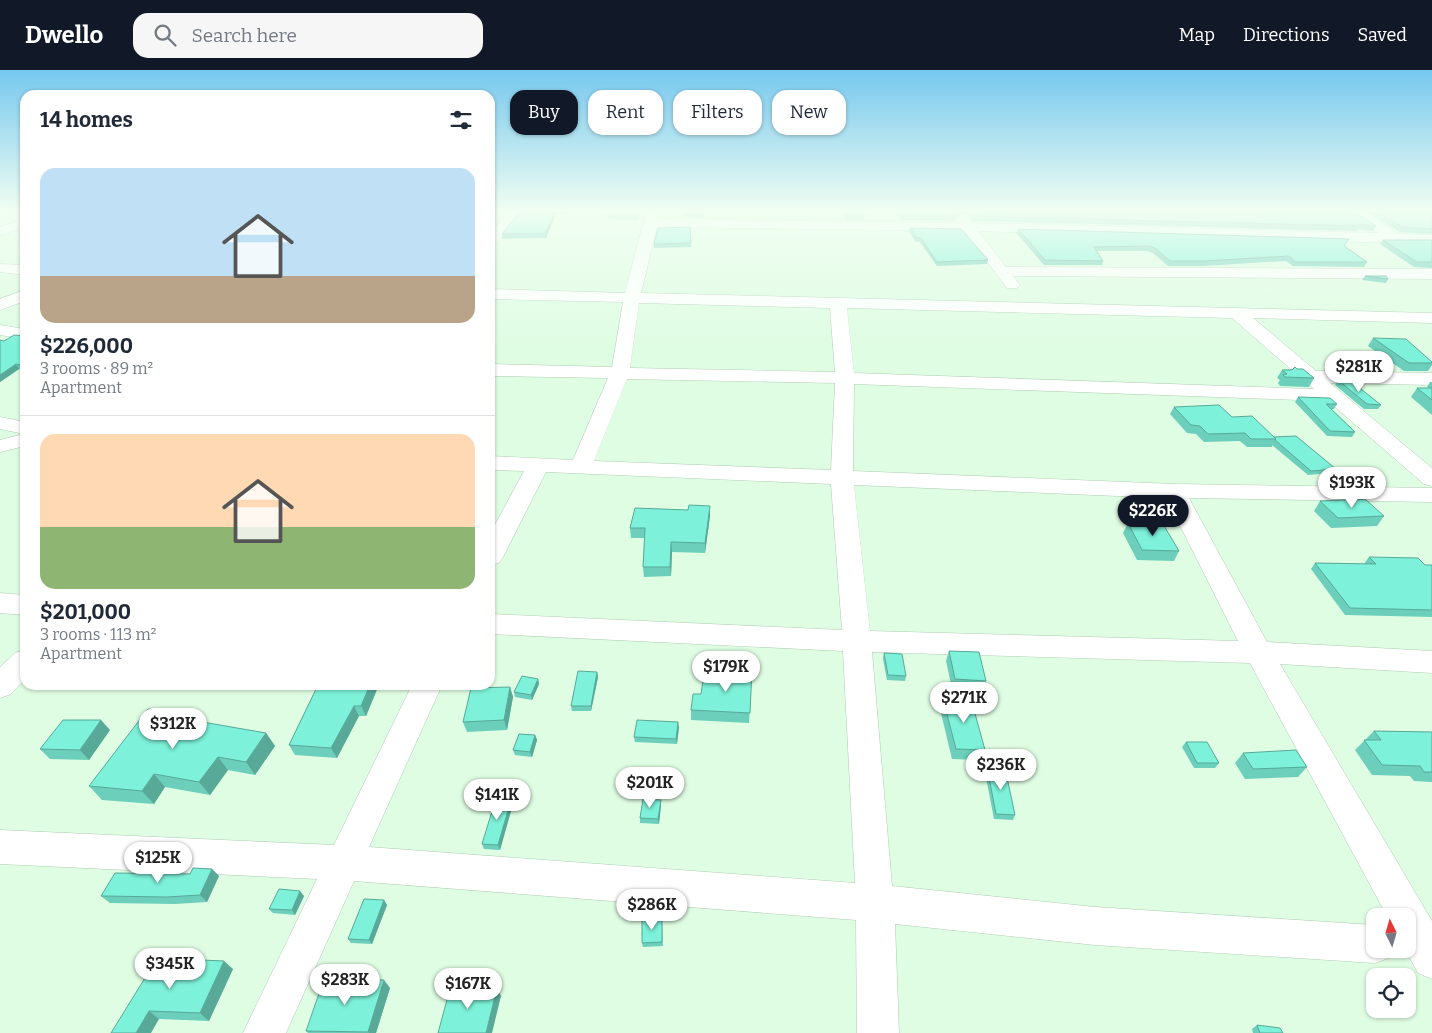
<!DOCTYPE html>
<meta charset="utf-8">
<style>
:root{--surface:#fff;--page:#f6f6f7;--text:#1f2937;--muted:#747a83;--line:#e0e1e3;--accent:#111827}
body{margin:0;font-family:Bitter,serif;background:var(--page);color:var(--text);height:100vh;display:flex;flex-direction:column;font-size:19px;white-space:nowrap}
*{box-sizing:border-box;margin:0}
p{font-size:16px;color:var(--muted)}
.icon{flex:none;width:28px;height:28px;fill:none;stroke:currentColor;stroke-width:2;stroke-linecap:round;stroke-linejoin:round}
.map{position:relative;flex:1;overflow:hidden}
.sheet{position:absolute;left:20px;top:20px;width:475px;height:600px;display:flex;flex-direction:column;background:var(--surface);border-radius:15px;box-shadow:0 1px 4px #0004}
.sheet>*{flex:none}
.top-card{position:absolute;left:510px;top:20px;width:475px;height:45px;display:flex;gap:10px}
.needle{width:32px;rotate:355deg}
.fabs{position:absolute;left:1366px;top:838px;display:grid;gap:10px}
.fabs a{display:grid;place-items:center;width:50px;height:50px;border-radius:10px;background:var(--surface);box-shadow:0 1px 4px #0004;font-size:25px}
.price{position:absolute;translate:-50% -42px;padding:0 11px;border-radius:18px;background:#fff;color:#222;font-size:16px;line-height:32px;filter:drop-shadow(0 1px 2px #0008)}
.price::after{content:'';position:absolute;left:50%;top:30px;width:15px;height:11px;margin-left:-8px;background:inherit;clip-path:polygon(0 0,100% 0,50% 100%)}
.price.on{background:var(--accent);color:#fff}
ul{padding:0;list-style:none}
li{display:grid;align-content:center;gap:10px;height:265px;padding:0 20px}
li+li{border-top:1px solid var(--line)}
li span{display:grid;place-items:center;height:155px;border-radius:15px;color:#555}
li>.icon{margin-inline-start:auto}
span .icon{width:90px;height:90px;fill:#fffc;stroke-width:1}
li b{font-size:21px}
h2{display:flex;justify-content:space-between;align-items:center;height:60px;padding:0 20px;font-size:21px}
.tag{padding:0 18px;border-radius:15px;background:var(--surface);box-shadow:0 1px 4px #0004;font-size:18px;line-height:45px}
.tag.on{background:var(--accent);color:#fff}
header{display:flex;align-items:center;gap:30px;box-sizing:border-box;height:70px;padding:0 25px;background:var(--accent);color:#fff}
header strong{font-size:24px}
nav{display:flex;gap:28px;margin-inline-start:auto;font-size:18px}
.search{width:350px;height:45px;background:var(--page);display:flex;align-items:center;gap:12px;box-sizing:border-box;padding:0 18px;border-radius:15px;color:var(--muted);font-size:19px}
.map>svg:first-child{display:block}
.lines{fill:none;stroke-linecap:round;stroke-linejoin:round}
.minor-casing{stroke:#afccb3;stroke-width:1}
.minor{fill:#fff;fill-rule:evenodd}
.wall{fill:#6ccfbb}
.shaded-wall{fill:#58a998}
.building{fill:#7df1d9;stroke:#58a998}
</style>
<header>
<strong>Dwello</strong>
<div class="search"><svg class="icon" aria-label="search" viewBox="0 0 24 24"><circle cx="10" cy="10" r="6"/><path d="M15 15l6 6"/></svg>Search here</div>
<nav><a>Map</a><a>Directions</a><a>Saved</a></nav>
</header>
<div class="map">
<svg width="1432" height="963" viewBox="0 0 1432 963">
<rect width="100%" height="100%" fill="#dffde3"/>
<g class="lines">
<g class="minor-casing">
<path id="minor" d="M509,142H522L495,175L490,176V163Z
M646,142H658V149L958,153L955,149L962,145L967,146L972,153L1379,163L1350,142H1364L1399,164L1432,165V173H1397L978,161L1006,197L1432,199V209L1013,206L1020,215L1017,218H1007L964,161L657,157L641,223L1432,243V253L1253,248L1316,301L1432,303V315L1330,313L1432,398V416L1424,414L1328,331L854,314L853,401L1174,414L1432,418V432L1189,428L1267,572L1432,581V603L1280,594L1432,851V909L1418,903L1405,879H1408V846H1387L1250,593L872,582L892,816L1095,837L1375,855V879H1392L1389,888L1375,893L1095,875L895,854L899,963H857L856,850L354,811L286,963H243L317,809L0,794V760L334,775L412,615H442L369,777L855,813L843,581L490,564V544L842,560L831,414L546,402L503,487L499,493L490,495V464L524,401L490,400V386L573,390L608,308L490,306V294L612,297L623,232L490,229V219L625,223ZM639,233L830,238L835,302L630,298ZM847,238L1232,248L1314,319L854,303ZM627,309L835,313L831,400L594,391ZM854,415L1166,428L1238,571L870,561Z
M25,149V157L0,165V157Z
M0,194L25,195V205L0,202Z
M25,220V231L0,240V229Z
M0,255L25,259V269L0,265Z
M0,347L25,352V376L0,382V370L24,364L0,359Z
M0,523L25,525V545L0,543Z
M25,580V609L11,624L0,628V597L15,583Z"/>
</g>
<use href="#minor" class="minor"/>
</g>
<path class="wall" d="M520,142H567L566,144H556L546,168L502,169V164Z
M610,142H641L638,150L608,149V146Z
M684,142H704V148L684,147Z
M842,142H862L864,146V150H846Z
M895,142H1355L1376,156L1373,161L1357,159L1356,161L973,151L969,145L962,143L955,147L954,151L901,150Z
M1367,142H1432V164L1400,162Z
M910,158L988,190L987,194L937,196L920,172H916L909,162Z
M1018,159L1345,176L1367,192L1364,197L1293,196L1286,191L1203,196H1168L1153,183L1147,181H1097L1103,191L1102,195H1044L1017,164Z
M1383,170H1432V198L1414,197L1380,174Z
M691,173V177L654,178V174Z
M1365,206L1388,209L1386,213L1362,210Z
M25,266V300L19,299L0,312V270L4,271Z
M1373,268L1432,292V295L1428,301H1404L1368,276Z
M1297,299L1314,308L1309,317L1280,316L1278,313L1280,310L1277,308L1282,300Z
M1338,310L1381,335L1378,339H1364L1335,315Z
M1430,312H1432V345L1411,327L1417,318H1429L1427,317Z
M1298,327L1337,334L1334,339H1331L1355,362L1352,367L1327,366L1295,332Z
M1174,337L1232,347L1274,367L1336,399L1332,403L1308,405L1272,375V377H1247L1240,371L1204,372L1196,364L1187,363L1170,344Z
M1320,431L1384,446L1377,456L1331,458L1314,441Z
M710,436V446L705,483L672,482L671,506L644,507L643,497L645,468H631L630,458L688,440Z
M1128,453L1179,481L1174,491L1137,490L1123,463Z
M1369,487L1425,495H1432V547L1345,545L1311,499L1315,493L1364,494Z
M949,581L986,611L982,621L952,619L946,591Z
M884,583L906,606L905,611L887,610L883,589Z
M752,600L749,653L691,650V640L701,624L721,611Z
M597,602L598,607L591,641H572L571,636Z
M538,609L539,614L532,630L515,627L514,622Z
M318,615H377L378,617L366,646H359L337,688L295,685L289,675Z
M510,617L513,627L507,660L467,662L463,652Z
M943,629L985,680L981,690L952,689L940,639Z
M197,642L205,653L266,663L275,676L255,705L228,700L210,725L165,717L154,734L102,730L89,716Z
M679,657L677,674L635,672L634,667Z
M110,660L89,690L50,689L40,679Z
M1374,661L1432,662V712L1414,711L1410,706L1372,705L1355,680Z
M535,665L537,670L532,687L515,685L513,680Z
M1186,672L1219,693L1215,698H1194L1182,677Z
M1243,683L1307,697L1298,707L1245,709L1235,693Z
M987,697L1015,745L1013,750L994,749L985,702Z
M511,730L513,734L500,780L484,779L482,774Z
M661,730V735L659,754L640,753V748Z
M212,799L219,806L207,832L175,834L110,833L101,826Z
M304,826L295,845L273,843L269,839Z
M384,830L387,835L372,874L351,873L348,869Z
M662,848L663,876L643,877L642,873Z
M188,890L233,899L209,951L159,949L111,963Z
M390,918L376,963H308L306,961Z
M1257,955L1283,963H1253L1252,959Z"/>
<path class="shaded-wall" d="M490,142H502L490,144Z
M555,142H556V144L546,168L545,163Z
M640,142H641L638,150V146Z
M957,142H963L962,143L955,147V143Z
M16,294L19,299L0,312V305Z
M710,436V446L705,483V473Z
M671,472L672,482L671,506L670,497Z
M597,602L598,607L591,641V636Z
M538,609L539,614L532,630L531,625Z
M370,615H377L378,617L366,646L361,636Z
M510,617L513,627L507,660L504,650Z
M354,636L359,646L337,688L331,678Z
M197,642L207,655L191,650Z
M101,650L110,660L89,690L80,680Z
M678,652L679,657L677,674L676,669Z
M266,663L275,676L255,705L246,692Z
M535,665L537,670L532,687L530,682Z
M218,687L228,700L210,725L199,712Z
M154,704L165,717L154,734L142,721Z
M511,730L513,734L500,780L498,775Z
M661,730V735L659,754L658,749Z
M212,799L219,806L207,832L200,825Z
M300,821L304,826L295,845L292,840Z
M384,830L387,835L372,874L369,870Z
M183,885L192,893L180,889Z
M224,891L233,899L209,951L200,943Z
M384,910L390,918L376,963H369L368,962Z
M497,918L501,926L492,963H486Z
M149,941L159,949L151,963H136Z"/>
<path class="building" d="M520,142H555L545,163L502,164Z
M610,142H640L638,146H608Z
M684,142H704V144H684Z
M844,142H862L864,146H847Z
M899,142H957L955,143V146H902Z
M970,142H1355L1376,156L1359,154L1358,156L974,146Z
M1377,142H1432V159L1402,157Z
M690,157L691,173L654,174L658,158Z
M910,158L961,159L988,190L937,192L921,168H917Z
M1018,159L1349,169L1344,176L1367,192H1296L1289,186L1205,191H1170L1155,178L1149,176L1094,177L1103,191L1045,190Z
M1383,170H1432V192H1417Z
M1365,206H1386L1388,209Z
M14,265L25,266V296L16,294L0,305V270L4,271Z
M1373,268L1406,269L1432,292V293H1409Z
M1295,297L1297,299H1303L1314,308L1285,307L1283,305L1287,304L1282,300H1292Z
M1338,310L1351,311L1381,335L1367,334Z
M1417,318H1432V330Z
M1298,327L1330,328L1337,334H1326L1355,362L1330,361Z
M1219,335L1232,347L1252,346L1276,369H1251L1245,363L1208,364L1200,356L1191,355L1174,337Z
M1296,366L1336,399L1311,401L1275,370L1276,369L1274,367Z
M1365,429L1384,446L1338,448L1320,431Z
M689,435L710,436L705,473L671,472L670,497H643L645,458H630L635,438L688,440Z
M1128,453L1163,454L1179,481L1142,480Z
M1369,487L1418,488L1425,495H1432V540L1350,538L1315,493L1376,494Z
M949,581L979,582L986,611L955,609Z
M884,583L902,584L906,606L888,605Z
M722,599L752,600L750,643L691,640L693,624H701L703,610L721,611Z
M578,601L597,602L591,636H571Z
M522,606L538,609L531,625L514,622Z
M318,615H370L361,636H354L331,678L289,675Z
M510,617L504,650L463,652L471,618Z
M943,629H971L985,680L956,679Z
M148,639L197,642L191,650L266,663L246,692L218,687L199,712L154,704L142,721L89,716Z
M63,650H101L80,680L40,679Z
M637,650L678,652L676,669L634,667Z
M1374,661L1432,662V702H1424L1420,696L1382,695L1364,670H1381Z
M519,664L535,665L530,682L513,680Z
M1186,672H1207L1219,693H1197Z
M1296,680L1307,697L1253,699L1243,683Z
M987,697L1005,698L1015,745L996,744Z
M497,725L511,730L498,775L482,774Z
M643,729L661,730L658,749L640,748Z
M193,798L212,799L200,825L167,827L101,826L115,803L190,804Z
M279,819L300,821L292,840L269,839Z
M364,829L384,830L369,870L348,869Z
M662,848V872L642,873V849Z
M161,882L183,885L180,889L224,891L200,943L149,941L136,963H111Z
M324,909L384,910L368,962L306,961Z
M451,915L497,918L486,963H438Z
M1257,955L1280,958L1283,963H1260Z"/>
<linearGradient id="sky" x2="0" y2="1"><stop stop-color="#76c8ee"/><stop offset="0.51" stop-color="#f1fef2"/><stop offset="1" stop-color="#f1fef2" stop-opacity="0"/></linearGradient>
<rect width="1432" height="276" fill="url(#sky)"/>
</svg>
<div class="fabs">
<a><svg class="needle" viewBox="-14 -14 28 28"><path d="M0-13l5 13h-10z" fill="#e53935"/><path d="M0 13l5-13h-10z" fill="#747a83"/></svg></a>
<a><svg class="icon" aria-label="locate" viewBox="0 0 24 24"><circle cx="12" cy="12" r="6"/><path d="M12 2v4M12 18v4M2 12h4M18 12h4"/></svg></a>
</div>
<b class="price" style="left:1359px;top:323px">$281K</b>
<b class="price" style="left:1352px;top:439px">$193K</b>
<b class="price on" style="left:1153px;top:467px">$226K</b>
<b class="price" style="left:726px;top:623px">$179K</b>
<b class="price" style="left:964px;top:654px">$271K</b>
<b class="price" style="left:173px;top:680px">$312K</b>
<b class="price" style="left:1001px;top:721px">$236K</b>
<b class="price" style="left:650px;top:739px">$201K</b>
<b class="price" style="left:497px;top:751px">$141K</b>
<b class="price" style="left:158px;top:814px">$125K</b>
<b class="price" style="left:652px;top:861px">$286K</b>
<b class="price" style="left:170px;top:920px">$345K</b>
<b class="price" style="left:345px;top:936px">$283K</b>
<b class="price" style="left:468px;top:940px">$167K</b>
<div class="top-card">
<a class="tag on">Buy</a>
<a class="tag">Rent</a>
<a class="tag">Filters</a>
<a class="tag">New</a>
</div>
<section class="sheet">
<h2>14 homes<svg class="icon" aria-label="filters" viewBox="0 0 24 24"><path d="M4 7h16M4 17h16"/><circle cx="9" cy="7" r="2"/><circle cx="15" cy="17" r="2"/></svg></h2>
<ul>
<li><span style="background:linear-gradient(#bfe0f5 70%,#b9a48a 0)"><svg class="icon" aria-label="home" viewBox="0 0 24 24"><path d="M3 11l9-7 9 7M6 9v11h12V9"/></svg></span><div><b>$226,000</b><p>3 rooms · 89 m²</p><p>Apartment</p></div></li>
<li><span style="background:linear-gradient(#ffd9b3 60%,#8fb573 0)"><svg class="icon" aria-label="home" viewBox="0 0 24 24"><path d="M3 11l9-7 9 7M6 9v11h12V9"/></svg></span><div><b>$201,000</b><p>3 rooms · 113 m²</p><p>Apartment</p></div></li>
</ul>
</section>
</div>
